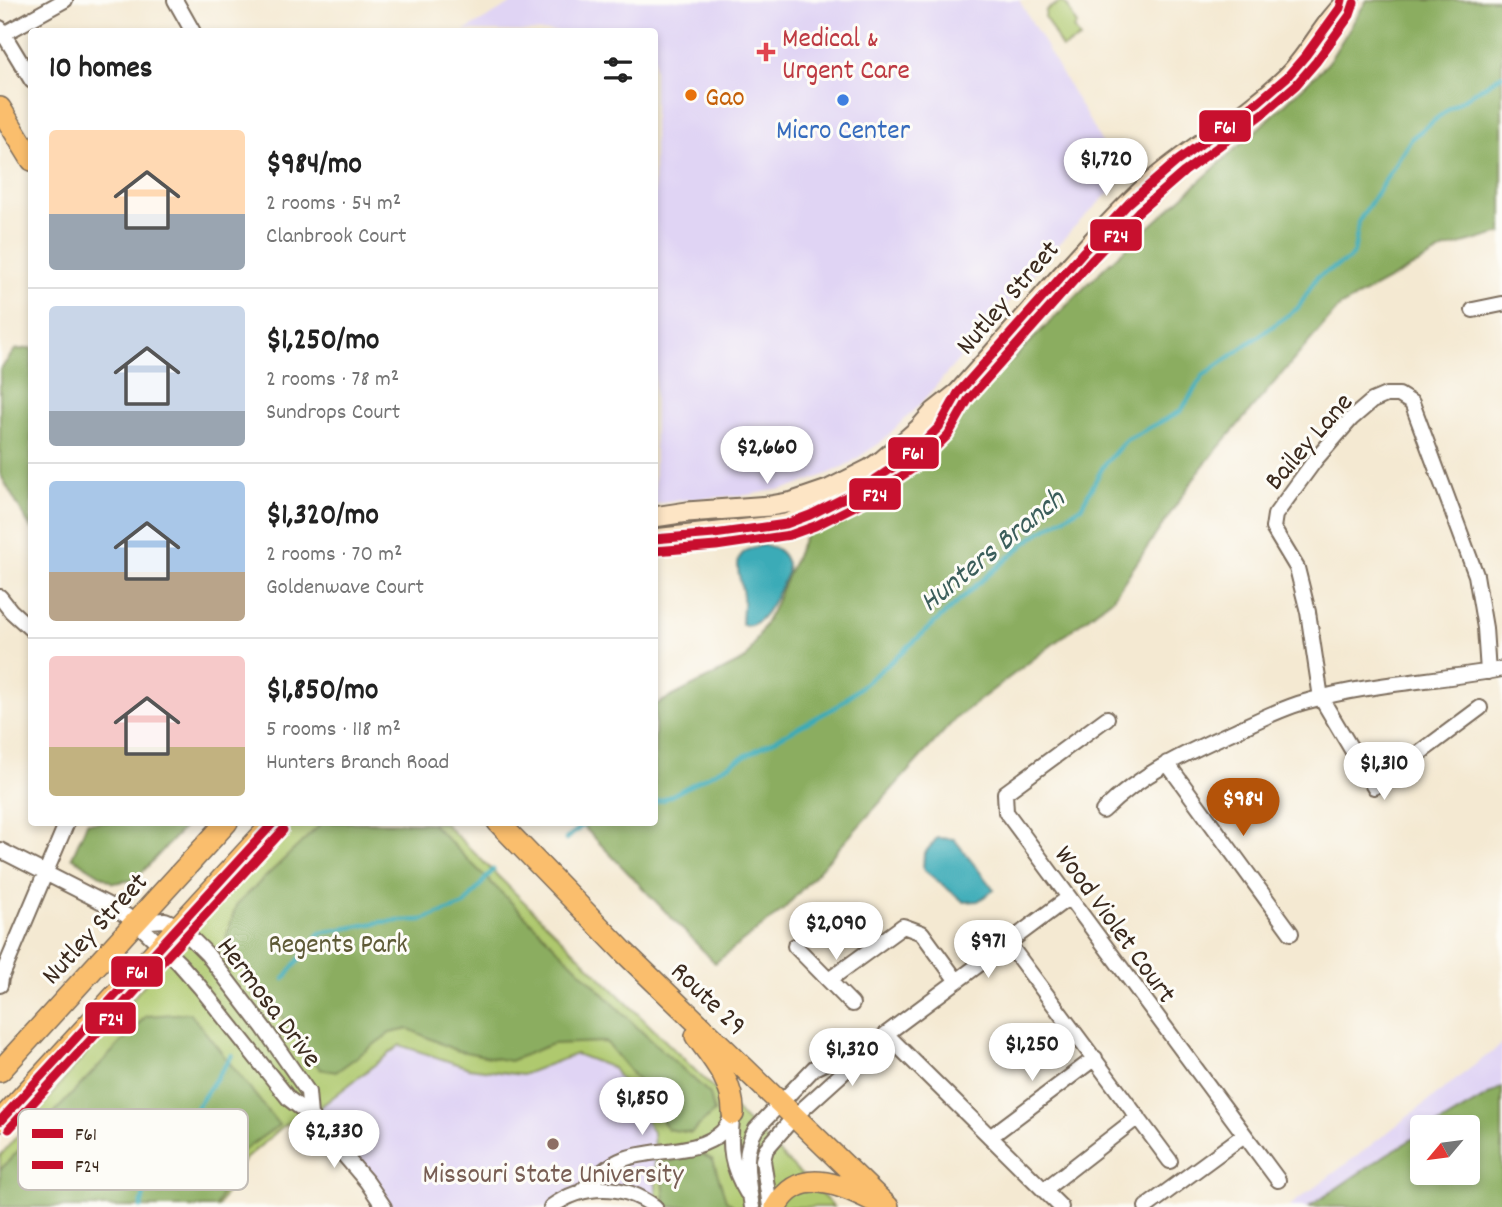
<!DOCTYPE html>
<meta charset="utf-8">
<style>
:root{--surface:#fff;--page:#f2f2f2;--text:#222;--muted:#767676;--line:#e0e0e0;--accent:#b45309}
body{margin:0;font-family:Dekko,sans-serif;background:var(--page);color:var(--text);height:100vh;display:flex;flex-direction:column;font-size:26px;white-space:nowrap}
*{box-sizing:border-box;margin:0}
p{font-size:23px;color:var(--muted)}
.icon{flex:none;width:38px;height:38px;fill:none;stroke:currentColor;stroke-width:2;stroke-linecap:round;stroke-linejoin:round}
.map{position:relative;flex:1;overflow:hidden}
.details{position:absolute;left:28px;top:28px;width:630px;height:798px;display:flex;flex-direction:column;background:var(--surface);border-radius:7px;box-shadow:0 4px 10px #0003}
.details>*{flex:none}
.needle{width:46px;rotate:241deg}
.buttons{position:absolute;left:1410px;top:1115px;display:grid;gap:14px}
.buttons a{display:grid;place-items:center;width:70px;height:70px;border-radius:7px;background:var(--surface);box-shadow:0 4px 10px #0003;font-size:35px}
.price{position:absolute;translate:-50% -60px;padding:0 16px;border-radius:24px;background:#fff;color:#222;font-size:23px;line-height:46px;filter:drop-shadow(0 2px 4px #0008)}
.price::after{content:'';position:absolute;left:50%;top:42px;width:21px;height:16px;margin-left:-10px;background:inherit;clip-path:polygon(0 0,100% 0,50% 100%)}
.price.active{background:var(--accent);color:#fff}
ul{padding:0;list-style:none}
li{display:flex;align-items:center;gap:21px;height:175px;padding:0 21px}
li+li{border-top:2px solid var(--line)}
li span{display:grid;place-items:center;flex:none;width:196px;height:140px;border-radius:7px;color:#555}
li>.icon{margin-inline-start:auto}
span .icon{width:84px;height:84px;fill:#fffc;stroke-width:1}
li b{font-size:30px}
h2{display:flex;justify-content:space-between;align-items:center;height:84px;padding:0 21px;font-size:30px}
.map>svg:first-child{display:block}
.built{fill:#e0d4f4;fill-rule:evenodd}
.green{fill:#afc96e;stroke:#757a46;stroke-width:2}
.forest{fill:#8bad61;stroke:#636c40;stroke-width:2}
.water{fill:#3babb7;stroke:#3b6a6a;stroke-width:2}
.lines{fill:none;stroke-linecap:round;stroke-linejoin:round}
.stream{stroke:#3babb7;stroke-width:4.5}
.minor-casing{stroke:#7c6d5d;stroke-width:18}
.secondary-casing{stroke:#7c6d5d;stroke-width:23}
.primary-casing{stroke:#7c6d5d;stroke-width:24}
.minor{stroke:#fff;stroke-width:14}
.secondary{stroke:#fde5c5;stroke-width:19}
.primary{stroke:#fabe6d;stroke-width:21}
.bus-1-casing{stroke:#fdfcf7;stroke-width:14}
.bus-2-casing{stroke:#fdfcf7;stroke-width:14}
.bus-1{stroke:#c8102e;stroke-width:9}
.bus-2{stroke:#c8102e;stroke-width:9}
.health-dot{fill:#e0444e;stroke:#fdfcf7;stroke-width:2.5}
.food-dot{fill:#e8710a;stroke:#fdfcf7;stroke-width:2.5}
.shop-dot{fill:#3f7fe0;stroke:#fdfcf7;stroke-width:2.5}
.education-dot{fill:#8d6e63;stroke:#fdfcf7;stroke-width:2.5}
.labels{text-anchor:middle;stroke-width:6;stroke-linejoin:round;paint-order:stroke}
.health-label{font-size:28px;fill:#be3a42;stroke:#fdfcf7;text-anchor:start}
.food-label{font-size:28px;fill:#c56008;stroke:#fdfcf7;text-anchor:start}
.shop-label{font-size:28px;fill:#366cbe;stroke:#fdfcf7}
.street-label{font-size:28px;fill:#3b2a1e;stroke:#fdfcf7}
.park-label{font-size:28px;fill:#5e5a36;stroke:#fdfcf7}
.education-label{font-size:28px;fill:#785e54;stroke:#fdfcf7}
.water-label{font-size:30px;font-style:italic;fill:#3b5e5b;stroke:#fdfcf7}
.key{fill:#fdfcf7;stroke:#c3bdb6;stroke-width:2}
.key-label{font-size:19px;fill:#3b2a1e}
.line-badge{stroke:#fdfcf7;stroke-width:2.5}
.badge-label{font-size:19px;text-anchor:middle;font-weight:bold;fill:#fff}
</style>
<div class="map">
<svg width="1502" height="1207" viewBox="0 0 1502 1207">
<rect width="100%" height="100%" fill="#fdfcf7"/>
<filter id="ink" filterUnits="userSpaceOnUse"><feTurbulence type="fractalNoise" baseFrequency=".0143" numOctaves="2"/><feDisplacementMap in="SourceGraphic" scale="14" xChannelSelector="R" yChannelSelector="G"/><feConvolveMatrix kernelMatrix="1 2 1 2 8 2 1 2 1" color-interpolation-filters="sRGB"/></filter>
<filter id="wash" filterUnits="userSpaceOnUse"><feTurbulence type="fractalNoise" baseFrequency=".00686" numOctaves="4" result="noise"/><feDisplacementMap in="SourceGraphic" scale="28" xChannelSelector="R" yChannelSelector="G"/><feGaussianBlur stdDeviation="1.57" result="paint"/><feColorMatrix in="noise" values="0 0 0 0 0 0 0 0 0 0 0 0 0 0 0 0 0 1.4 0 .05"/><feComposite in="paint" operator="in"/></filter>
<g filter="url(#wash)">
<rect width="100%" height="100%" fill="#f4e9d2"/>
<path class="built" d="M518,0H1019L1123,179L1074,227L921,403L880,443L850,463L830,473L793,487L747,495L680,500L655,504L654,32L464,31Z
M1502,1044V1207H1288L1358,1155ZM1423,1127H1468V1172H1423Z
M399,1045L469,1068L522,1075L576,1054L613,1068L653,1132L657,1207L598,1189L564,1207H385L310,1115Z"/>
<path class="green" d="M1061,2L1067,5L1077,25L1074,28L1080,39L1062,48L1045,17L1046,10Z
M281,822L444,823L834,1207H657L653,1132L613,1068L576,1054L522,1075L469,1068L400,1045L310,1115L287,1123L244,1160L218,1207H0V1156Z"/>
<path class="forest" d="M1367,0H1502V233L1445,249L1339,307L1202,467L1112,599L956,718L784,909L715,963L580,823L654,822L655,705L746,659L772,611L806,533L830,511L889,477L942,442L964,411L987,385L1105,267L1283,106L1328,63Z
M31,348H32L31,529L0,474V370L15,350Z
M323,822L431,823L641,1031L710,1094L714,1112L691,1133L667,1129L647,1092L606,1042L552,1044L510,1061L455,1050L409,1029L390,1033L336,1072L320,1069L226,938L236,905Z
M87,823V822L188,823L135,880L113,883L72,857Z
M190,1013L279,1125L237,1155L216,1207H0V1170L146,1016Z
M1502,1087V1207H1309L1387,1154L1423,1133V1172H1468V1127H1434Z
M700,1153L713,1160L726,1200L735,1207H667L665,1205L662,1163Z"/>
<path class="water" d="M764,545C779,547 789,557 787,573C780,587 762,634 742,624C742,615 744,606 743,596C740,571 726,551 764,545Z
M937,838L954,839L994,890L978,901L964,902L923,869L924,854Z"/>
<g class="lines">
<path class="stream" d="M654,802L663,800L836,707L898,656L973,588L1033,537L1081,507L1104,465L1126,440L1181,411L1203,376L1298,308L1317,277L1348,260L1354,252L1359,221L1412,138L1450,108L1502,75
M566,839L587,822
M284,979L320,933L381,922L422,920L464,905L493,870
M141,1207L147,1181L232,1055"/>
</g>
</g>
<g filter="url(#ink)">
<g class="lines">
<g class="minor-casing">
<path id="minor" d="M175,0L193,32
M0,28L32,81
M0,36L65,0
M1473,310L1502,304
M0,597L11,611L32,630
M1480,708L1374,787L1321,698L1308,612L1297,568L1273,528L1275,515L1316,459L1351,419L1372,401L1386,395H1399L1412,403L1476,575L1485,628L1488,672
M1107,718L1005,793L1006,812L1278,1180
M1167,763L1291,933
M1103,811C1142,772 1190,751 1239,729C1261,719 1284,707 1308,701C1371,683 1438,681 1502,669
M0,850L116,909L136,922L179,963L200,987L289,1099L310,1115L367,1182L384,1207
M136,922L165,920L179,926L207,954L263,1027L308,1092L310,1115
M1008,943L1170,1161
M795,946L852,1004
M829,980L903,926L922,933L957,981
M0,985L1,978L67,822
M886,1034L1061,1207
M732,1119C729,1149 731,1166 747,1193
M990,1137L1095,1058
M1044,1190L1138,1117
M581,1192C595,1178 606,1166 624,1159C653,1148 698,1155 722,1132C727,1127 730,1120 733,1114
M551,1207C584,1183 623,1183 655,1207
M752,1207C748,1180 741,1153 756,1129L814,1068L873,1040
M770,1207L763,1160L766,1149L794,1117L886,1034L1068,898
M1146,1207L1244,1135"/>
</g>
<g class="secondary-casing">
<path id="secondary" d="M654,517L687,512L770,506L793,502L828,490L870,469L883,460L919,429L934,412L958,393C990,357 1022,321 1053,285C1084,251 1114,216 1148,185C1191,146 1244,119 1286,78C1310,55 1324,22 1349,0
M654,539L765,527L786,524L810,515L858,491L910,456L939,427L953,403"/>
</g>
<g class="primary-casing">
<path id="primary" d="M0,108L32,160
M498,822L624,952L888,1207
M696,1036C714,1060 734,1083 733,1114
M0,1071L227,822
M0,1121L274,822
M776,1207C800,1166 838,1184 872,1200"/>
</g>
<use href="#minor" class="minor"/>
<use href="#secondary" class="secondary"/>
<use href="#primary" class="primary"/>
<g class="bus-1-casing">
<path id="bus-1" d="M654,539L714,534L786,524L810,515L858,491L910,456L939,427L958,393L1084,251L1129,203L1176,162L1258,102L1287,77L1306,55L1340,8L1342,0
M0,1121L274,822"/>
</g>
<g class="bus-2-casing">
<path id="bus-2" d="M655,551L716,546L790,535L815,526L863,502L918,465L948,435L968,400L1093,259L1138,212L1184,172L1265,112L1296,85L1316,62L1350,15L1354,3
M9,1129L283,830"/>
</g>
<use href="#bus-1" class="bus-1"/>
<use href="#bus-2" class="bus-2"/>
</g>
</g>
<path class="health-dot" d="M762.5 41.5h7v7h7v7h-7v7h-7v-7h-7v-7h7z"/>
<circle class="food-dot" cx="691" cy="95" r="7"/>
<circle class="shop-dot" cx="843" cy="100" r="7"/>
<circle class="education-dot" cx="553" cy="1144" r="7"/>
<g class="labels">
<g class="health-label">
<text x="782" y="46">Medical &amp;<tspan x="782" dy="32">Urgent Care</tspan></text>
</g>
<g class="food-label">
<text x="705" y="105">Gao</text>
</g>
<g class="shop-label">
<text x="843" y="138">Micro Center</text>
</g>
<g class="street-label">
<text transform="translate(1006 296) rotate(-49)" y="10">Nutley Street</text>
<text transform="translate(1307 440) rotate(-49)" y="10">Bailey Lane</text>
<text transform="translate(1117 923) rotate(54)" y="10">Wood Violet Court</text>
<text transform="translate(93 927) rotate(-47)" y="10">Nutley Street</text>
<text transform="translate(710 997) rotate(44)" y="10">Route 29</text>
<text transform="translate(271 1001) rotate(53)" y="10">Hermosa Drive</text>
</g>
<g class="park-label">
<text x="338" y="952">Regents Park</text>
</g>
<g class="education-label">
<text x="553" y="1182">Missouri State University</text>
</g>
<g class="water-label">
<text transform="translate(991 549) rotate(-39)" y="10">Hunters Branch</text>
</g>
</g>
<rect x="18" y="1109" width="230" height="81" rx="10" class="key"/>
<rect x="32" y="1129" width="31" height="9" fill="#c8102e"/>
<rect x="32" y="1161" width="31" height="8" fill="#c8102e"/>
<g class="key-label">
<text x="75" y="1140">F61</text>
<text x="75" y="1172">F24</text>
</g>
<g class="line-badge">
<rect x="1198" y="109" width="54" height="34" rx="7" fill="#c8102e"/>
<rect x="1089" y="218" width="54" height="34" rx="7" fill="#c8102e"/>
<rect x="887" y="436" width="53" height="34" rx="7" fill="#c8102e"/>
<rect x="848" y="477" width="54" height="34" rx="7" fill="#c8102e"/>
<rect x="110" y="955" width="54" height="33" rx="7" fill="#c8102e"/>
<rect x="84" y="1001" width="53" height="34" rx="7" fill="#c8102e"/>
</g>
<g class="badge-label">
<text x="1225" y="133">F61</text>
<text x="1116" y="242">F24</text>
<text x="913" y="459">F61</text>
<text x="875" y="501">F24</text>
<text x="137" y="978">F61</text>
<text x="111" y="1025">F24</text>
</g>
</svg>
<div class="buttons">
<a><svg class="needle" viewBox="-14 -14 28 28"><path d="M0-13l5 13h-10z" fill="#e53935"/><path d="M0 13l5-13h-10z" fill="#767676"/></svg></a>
</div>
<b class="price" style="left:1106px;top:198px">$1,720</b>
<b class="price" style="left:767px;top:486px">$2,660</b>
<b class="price" style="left:1384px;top:802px">$1,310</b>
<b class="price active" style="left:1243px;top:838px">$984</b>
<b class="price" style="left:836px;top:962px">$2,090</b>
<b class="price" style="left:988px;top:980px">$971</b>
<b class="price" style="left:1032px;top:1083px">$1,250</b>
<b class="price" style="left:852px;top:1088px">$1,320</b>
<b class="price" style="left:642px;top:1137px">$1,850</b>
<b class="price" style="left:334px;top:1170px">$2,330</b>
<section class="details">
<h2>10 homes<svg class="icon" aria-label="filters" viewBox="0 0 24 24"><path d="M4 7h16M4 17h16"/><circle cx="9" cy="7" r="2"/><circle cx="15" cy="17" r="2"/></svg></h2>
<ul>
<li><span style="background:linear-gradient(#ffd9b3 60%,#9aa5b1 0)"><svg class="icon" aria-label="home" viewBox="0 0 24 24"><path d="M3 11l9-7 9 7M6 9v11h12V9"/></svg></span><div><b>$984/mo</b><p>2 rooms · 54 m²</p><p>Clanbrook Court</p></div></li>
<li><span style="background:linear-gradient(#c9d6e8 75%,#9aa5b1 0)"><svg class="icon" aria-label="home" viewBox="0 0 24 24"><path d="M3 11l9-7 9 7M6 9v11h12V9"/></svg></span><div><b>$1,250/mo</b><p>2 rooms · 78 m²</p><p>Sundrops Court</p></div></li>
<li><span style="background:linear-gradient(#a9c7e8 65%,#b9a48a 0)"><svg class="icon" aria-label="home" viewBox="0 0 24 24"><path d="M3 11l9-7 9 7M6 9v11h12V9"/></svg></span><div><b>$1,320/mo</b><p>2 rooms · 70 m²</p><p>Goldenwave Court</p></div></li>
<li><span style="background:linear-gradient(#f6c9c9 65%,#c2b280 0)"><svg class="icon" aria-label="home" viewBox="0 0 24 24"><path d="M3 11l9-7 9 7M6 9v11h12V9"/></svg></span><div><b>$1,850/mo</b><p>5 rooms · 118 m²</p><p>Hunters Branch Road</p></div></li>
</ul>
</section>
</div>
